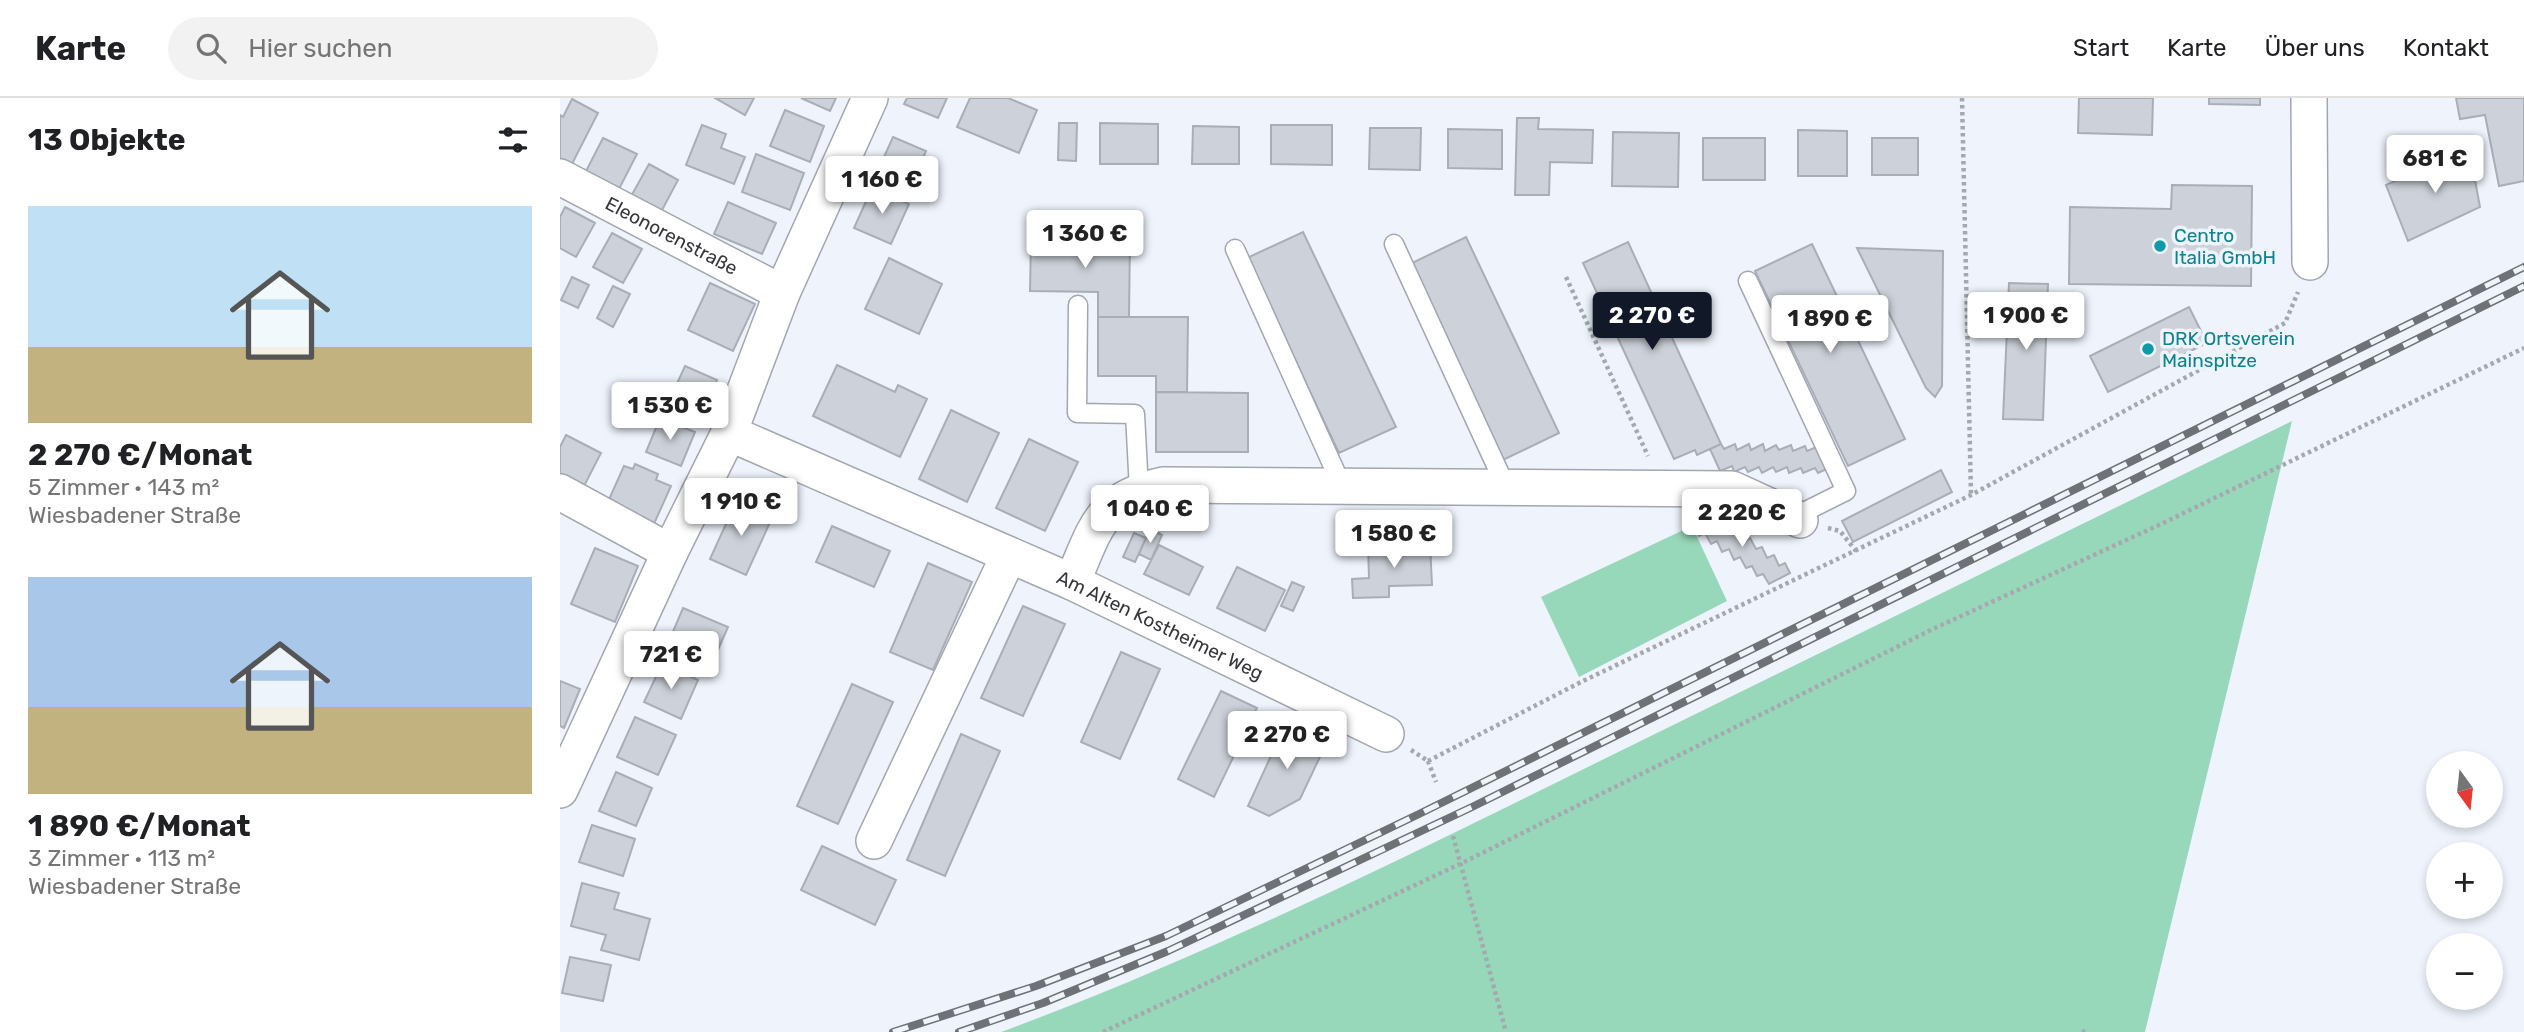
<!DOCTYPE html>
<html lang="de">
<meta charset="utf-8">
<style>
:root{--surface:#fff;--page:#f2f2f2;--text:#202124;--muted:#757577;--line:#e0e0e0;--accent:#111827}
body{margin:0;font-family:Rubik,sans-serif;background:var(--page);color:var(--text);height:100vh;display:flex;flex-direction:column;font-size:26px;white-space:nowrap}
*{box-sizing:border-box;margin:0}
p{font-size:23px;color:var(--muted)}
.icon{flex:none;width:38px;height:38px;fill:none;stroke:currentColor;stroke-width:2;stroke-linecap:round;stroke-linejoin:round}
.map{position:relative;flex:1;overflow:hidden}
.sheet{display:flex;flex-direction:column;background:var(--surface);width:560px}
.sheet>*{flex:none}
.needle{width:46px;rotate:165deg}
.controls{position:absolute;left:1866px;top:653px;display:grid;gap:14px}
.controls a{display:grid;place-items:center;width:77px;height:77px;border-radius:50%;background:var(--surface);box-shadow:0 4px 10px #0003;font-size:35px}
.price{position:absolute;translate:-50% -60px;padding:0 16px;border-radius:7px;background:#fff;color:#222;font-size:23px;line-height:46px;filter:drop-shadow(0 2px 4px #0008)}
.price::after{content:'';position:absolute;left:50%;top:42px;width:21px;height:16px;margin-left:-10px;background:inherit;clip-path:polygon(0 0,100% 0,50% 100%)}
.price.selected{background:var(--accent);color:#fff}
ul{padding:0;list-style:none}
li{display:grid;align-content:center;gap:14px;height:371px;padding:0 28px}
li span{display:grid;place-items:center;height:217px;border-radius:0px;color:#555}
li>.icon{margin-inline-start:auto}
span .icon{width:126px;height:126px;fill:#fffc;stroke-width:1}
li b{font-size:30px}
h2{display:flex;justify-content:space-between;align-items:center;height:84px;padding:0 28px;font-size:30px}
header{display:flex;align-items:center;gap:42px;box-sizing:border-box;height:98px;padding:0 35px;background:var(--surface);border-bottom:2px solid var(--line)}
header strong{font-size:33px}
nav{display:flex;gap:38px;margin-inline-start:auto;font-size:24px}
.search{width:490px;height:63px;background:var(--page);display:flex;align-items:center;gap:18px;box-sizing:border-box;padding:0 24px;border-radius:38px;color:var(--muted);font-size:26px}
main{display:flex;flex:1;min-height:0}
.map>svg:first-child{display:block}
.green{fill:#98d8ba}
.building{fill:#cdd2da;stroke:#a9aeb6;stroke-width:2}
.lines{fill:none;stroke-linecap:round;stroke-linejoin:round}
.lane-casing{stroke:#a2a7af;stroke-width:21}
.street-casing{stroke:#a2a7af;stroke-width:38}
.path{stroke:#a5a8ae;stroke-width:4.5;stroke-dasharray:3.5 3.5;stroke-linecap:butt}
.lane{stroke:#fff;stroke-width:18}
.street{stroke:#fff;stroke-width:35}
.rail-casing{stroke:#6e7175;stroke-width:8}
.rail{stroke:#eff4fc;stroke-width:5;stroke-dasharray:16;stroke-linecap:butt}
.culture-dot{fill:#0f9aa8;stroke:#eff4fc;stroke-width:2.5}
.labels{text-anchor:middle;stroke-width:7;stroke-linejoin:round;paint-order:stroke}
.street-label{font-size:19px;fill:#35373a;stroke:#eff4fc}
.culture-label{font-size:19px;fill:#0d838f;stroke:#eff4fc;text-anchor:start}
</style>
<header>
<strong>Karte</strong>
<div class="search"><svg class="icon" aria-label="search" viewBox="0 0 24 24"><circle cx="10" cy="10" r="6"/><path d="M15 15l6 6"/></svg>Hier suchen</div>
<nav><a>Start</a><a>Karte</a><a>Über uns</a><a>Kontakt</a></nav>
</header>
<main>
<section class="sheet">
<h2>13 Objekte<svg class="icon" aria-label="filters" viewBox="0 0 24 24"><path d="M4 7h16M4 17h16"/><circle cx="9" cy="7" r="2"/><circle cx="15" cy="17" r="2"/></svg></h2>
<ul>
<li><span style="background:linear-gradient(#bfe0f5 65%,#c2b280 0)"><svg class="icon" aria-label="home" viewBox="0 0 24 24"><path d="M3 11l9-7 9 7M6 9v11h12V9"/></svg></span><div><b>2 270 €/Monat</b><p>5 Zimmer · 143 m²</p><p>Wiesbadener Straße</p></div></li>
<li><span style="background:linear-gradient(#a9c7e8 60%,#c2b280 0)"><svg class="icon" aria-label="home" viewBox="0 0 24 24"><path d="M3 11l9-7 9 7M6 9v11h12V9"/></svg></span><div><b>1 890 €/Monat</b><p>3 Zimmer · 113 m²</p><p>Wiesbadener Straße</p></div></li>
</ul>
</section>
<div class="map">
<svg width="1964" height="934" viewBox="0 0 1964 934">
<rect width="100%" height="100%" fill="#eff4fc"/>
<path class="green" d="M1732,323L1585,934H441C647,858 845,759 1042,662C1272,549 1502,436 1732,323Z
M1132,428L1167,503L1019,579L981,499Z"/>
<path class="building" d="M155,0H194L185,17Z
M241,0H276L270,13Z
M347,0H387L378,20L344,6Z
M410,0H448L477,12L459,55L397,29Z
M1519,0H1593L1592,37L1518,35Z
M1649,0H1700V7L1649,6Z
M1896,0H1964V83L1939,88L1925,17L1900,21Z
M12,1L38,15L12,66L0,60V17L3,19Z
M225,12L264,28L250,64L210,48Z
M957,20H979L978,31L1033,32L1032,65L990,64L989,97H955Z
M499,25H517L516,63L498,62Z
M540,25L598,26V66H540Z
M142,27L166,36L161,50L185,59L174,86L126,67Z
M711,27H772V67L711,66Z
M633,28L679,29V66H632Z
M810,30H861L860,72L809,71Z
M888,31L942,32V71L888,70Z
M1238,32L1287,33V78H1238Z
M1053,34L1119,35L1118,89L1052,88Z
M333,39L366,53L353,84L319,70Z
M43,40L77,56L58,93L24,77Z
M1143,40H1205V82H1143Z
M1312,40H1358V77H1312Z
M1909,50L1920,109L1848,143L1826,87Z
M196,56L244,75L230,112L182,94Z
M89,66L118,82L100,116L70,100Z
M1612,87L1692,88L1691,188L1509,186L1510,109L1611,111Z
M312,90L349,106L331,146L294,130Z
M168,104L216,125L202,156L154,136Z
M5,109L35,125L16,159L0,150V119Z
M743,134L836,329L779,355L687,160Z
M52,135L82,151L63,185L33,169Z
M906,139L999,335L943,362L850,166Z
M471,141H570L569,219H538V194L470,193Z
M1068,144L1161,346L1137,357L1135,352L1114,361L1023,165Z
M1252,146L1345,341L1288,368L1195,173Z
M1297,150L1383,153L1382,288L1375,299L1366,290Z
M329,160L382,186L359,236L305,211Z
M12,179L29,187L18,210L1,202Z
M150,185L195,206L173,253L128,232Z
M1449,185L1488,186L1483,322L1443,321Z
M53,188L70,196L53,229L37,220Z
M1629,209L1647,245L1548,294L1530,258Z
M538,219H628L627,294H596V278H538Z
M277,267L335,294L338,287L367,301L340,359L253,318Z
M125,268L157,282L142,317L109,303Z
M596,294L688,295V354H596Z
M391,312L439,335L407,404L359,381Z
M100,320L135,334L121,368L86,354Z
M6,337L41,355L21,394L0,384V349Z
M469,341L518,364L485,433L436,410Z
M1161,346L1164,351L1175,346L1177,352L1189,346L1191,352L1203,346L1205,353L1216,347L1219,352L1231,347L1233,353L1245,348L1247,353L1259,348L1269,370L1258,375L1255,370L1243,375L1241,370L1229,375L1227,369L1216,374L1213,369L1202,375L1199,369L1188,374L1185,369L1174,374L1172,368L1160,373L1150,351Z
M75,366L98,376L96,382L111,388L93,428L46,408L64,368L73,371Z
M1381,372L1392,394L1293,444L1282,423Z
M176,404L212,420L186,477L150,461Z
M1156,416L1161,427L1167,424L1173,436L1179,432L1185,443L1190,440L1196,451L1202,449L1207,460L1214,457L1219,468L1225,465L1230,475L1209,486L1203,476L1197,478L1192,468L1186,470L1180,459L1174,462L1169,451L1162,454L1157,443L1151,446L1145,435L1139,438L1134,427Z
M272,428L330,453L314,489L256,464Z
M590,431L602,437L591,462L579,456Z
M574,435L586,440L575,464L563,459Z
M870,446L872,487L829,488V499L793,500L792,481L809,480L808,448Z
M599,447L643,469L629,497L584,476Z
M35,450L78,468L55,524L11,506Z
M368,465L412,484L373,572L330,554Z
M677,469L725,492L705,533L657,510Z
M732,484L744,489L733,513L721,508Z
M463,508L505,526L463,618L421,600Z
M123,510L168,529L150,570L106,550Z
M561,554L600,571L560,661L521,644Z
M102,566L138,582L121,621L84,604Z
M0,583L20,591L4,630L0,628Z
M292,586L333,604L278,726L237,708Z
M661,593L697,610L654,699L618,681Z
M75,619L116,637L98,677L57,659Z
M726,625L767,644L740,701L709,718L688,708Z
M401,636L440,653L385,778L347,762Z
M56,674L92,690L76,728L39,713Z
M32,727L75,741L63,778L19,764Z
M262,748L336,782L315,827L241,792Z
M22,785L59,795L54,811L90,821L79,862L41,852L46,837L11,828Z
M10,859L51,867L43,903L2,895Z"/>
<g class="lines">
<g class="lane-casing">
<path id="lane" d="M834,146L946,389
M675,151L782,388
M1188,183L1286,393L1250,411L1240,422
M518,207L517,315L575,316L579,392"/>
</g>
<g class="street-casing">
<g id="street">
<path d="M1749,0L1750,164"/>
<path id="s1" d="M0,79L222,195"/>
<path id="s2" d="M169,335L512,484L826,636"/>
<path d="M0,394L110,454"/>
<path d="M512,484C536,430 539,401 603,387L1172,391L1240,422"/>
<path d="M0,692L110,454L169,335L222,195L310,0"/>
<path d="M314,743L449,457"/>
</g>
</g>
<path class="path" d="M1402,0L1411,397
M1006,179L1088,358
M1268,430L1280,433L1296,453
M851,652L868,663
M868,663L1021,584L1411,397L1725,225L1738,194
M868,663L876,684
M893,738L946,934
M543,934L902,765L1373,531L1599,427L1964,250
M1522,934L1526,933"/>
<use href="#lane" class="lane"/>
<use href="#street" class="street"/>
<g class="rail-casing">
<path id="rail" d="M333,934L476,888L606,838L859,716L1964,169
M399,934L483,905L608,853L912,709L1964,188"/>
</g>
<use href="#rail" class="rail"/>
</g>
<g class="culture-dot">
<circle cx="1600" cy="148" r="7"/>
<circle cx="1588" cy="251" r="7"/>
</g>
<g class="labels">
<g class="street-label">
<text dy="7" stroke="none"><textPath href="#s1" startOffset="126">Eleonorenstraße</textPath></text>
<text dy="7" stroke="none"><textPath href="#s2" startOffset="472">Am Alten Kostheimer Weg</textPath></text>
</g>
<g class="culture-label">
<text x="1614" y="144">Centro<tspan x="1614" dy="22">Italia GmbH</tspan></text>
<text x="1602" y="247">DRK Ortsverein<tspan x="1602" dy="22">Mainspitze</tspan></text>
</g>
</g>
</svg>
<div class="controls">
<a><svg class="needle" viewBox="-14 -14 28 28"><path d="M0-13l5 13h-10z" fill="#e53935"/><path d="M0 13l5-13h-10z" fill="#757577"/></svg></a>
<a>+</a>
<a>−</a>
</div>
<b class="price" style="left:1875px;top:97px">681 €</b>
<b class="price" style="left:322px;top:118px">1 160 €</b>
<b class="price" style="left:525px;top:172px">1 360 €</b>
<b class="price selected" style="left:1092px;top:254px">2 270 €</b>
<b class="price" style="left:1466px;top:254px">1 900 €</b>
<b class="price" style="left:1270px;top:257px">1 890 €</b>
<b class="price" style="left:110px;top:344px">1 530 €</b>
<b class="price" style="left:181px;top:440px">1 910 €</b>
<b class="price" style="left:590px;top:447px">1 040 €</b>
<b class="price" style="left:1182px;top:451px">2 220 €</b>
<b class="price" style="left:834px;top:472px">1 580 €</b>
<b class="price" style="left:111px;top:593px">721 €</b>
<b class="price" style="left:727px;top:673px">2 270 €</b>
</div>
</main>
